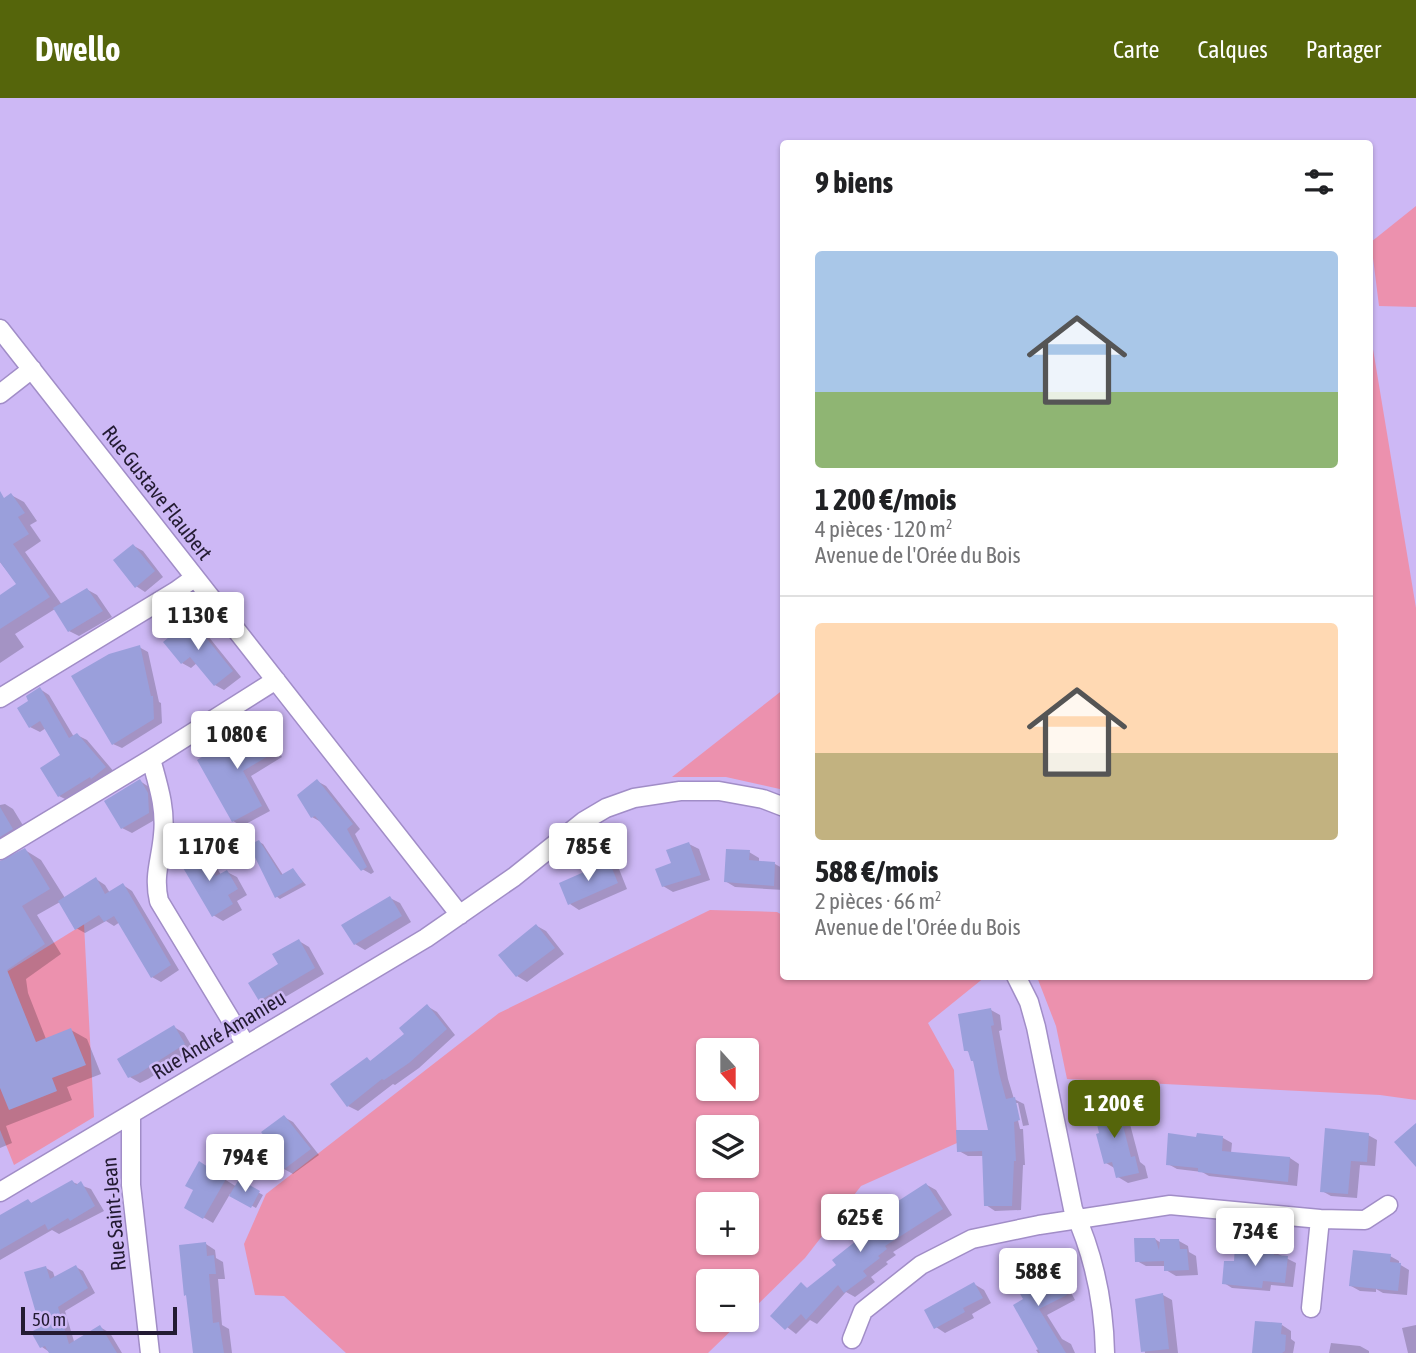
<!DOCTYPE html>
<html lang="fr">
<meta charset="utf-8">
<style>
:root{--surface:#fff;--page:#f2f2f2;--text:#202124;--muted:#757577;--line:#e0e0e0;--accent:#55650b}
body{margin:0;font-family:"Asap Condensed",sans-serif;background:var(--page);color:var(--text);height:100vh;display:flex;flex-direction:column;font-size:26px;white-space:nowrap}
*{box-sizing:border-box;margin:0}
p{font-size:23px;color:var(--muted)}
.icon{flex:none;width:38px;height:38px;fill:none;stroke:currentColor;stroke-width:2;stroke-linecap:round;stroke-linejoin:round}
.map{position:relative;flex:1;overflow:hidden}
.sheet{position:absolute;left:780px;top:42px;width:593px;height:840px;display:flex;flex-direction:column;background:var(--surface);border-radius:7px;box-shadow:0 2px 5px #0004}
.sheet>*{flex:none}
.needle{width:46px;rotate:159deg}
.fabs{position:absolute;left:696px;top:940px;display:grid;gap:14px}
.fabs a{display:grid;place-items:center;width:63px;height:63px;border-radius:7px;background:var(--surface);box-shadow:0 2px 5px #0004;font-size:35px}
.scale{position:absolute;left:21px;bottom:18px;width:156px;box-sizing:border-box;padding-left:7px;border:4px solid #231b32;border-top:0;font-size:19px;line-height:24px;white-space:nowrap;color:#231b32;-webkit-text-stroke:5px #cdb8f5;paint-order:stroke}
.price{position:absolute;translate:-50% -60px;padding:0 16px;border-radius:7px;background:#fff;color:#222;font-size:23px;line-height:46px;filter:drop-shadow(0 2px 4px #0008)}
.price::after{content:'';position:absolute;left:50%;top:42px;width:21px;height:16px;margin-left:-10px;background:inherit;clip-path:polygon(0 0,100% 0,50% 100%)}
.price.selected{background:var(--accent);color:#fff}
ul{padding:0;list-style:none}
li{display:grid;align-content:center;gap:14px;height:371px;padding:0 35px}
li+li{border-top:2px solid var(--line)}
li span{display:grid;place-items:center;height:217px;border-radius:7px;color:#555}
li>.icon{margin-inline-start:auto}
span .icon{width:126px;height:126px;fill:#fffc;stroke-width:1}
li b{font-size:30px}
h2{display:flex;justify-content:space-between;align-items:center;height:84px;padding:0 35px;font-size:30px}
header{display:flex;align-items:center;gap:42px;box-sizing:border-box;height:98px;padding:0 35px;background:var(--accent);color:#fff}
header strong{font-size:33px}
nav{display:flex;gap:38px;margin-inline-start:auto;font-size:24px}
.map>svg:first-child{display:block}
.green{fill:#ec91ae;fill-rule:evenodd}
.shadow{fill:#0003}
.building{fill:#9a9fdb}
.lines{fill:none;stroke-linecap:round;stroke-linejoin:round}
.street-casing{stroke:#a18dc7;stroke-width:21}
.street{stroke:#fff;stroke-width:18}
.labels{text-anchor:middle;stroke-width:5;stroke-linejoin:round;paint-order:stroke}
.street-label{font-size:21px;fill:#231b32;stroke:#cdb8f5}
</style>
<header>
<strong>Dwello</strong>
<nav><a>Carte</a><a>Calques</a><a>Partager</a></nav>
</header>
<div class="map">
<svg width="1416" height="1255" viewBox="0 0 1416 1255">
<rect width="100%" height="100%" fill="#cdb8f5"/>
<path class="green" d="M1416,108V209L1379,208L1371,144Z
M1370,233L1416,510V1002L1380,997L1067,981L1056,928L1037,879L1370,878Z
M784,591V692L726,679H672Z
M710,812L777,814L784,818V878H875L878,880L880,878L985,879L928,925L954,972L957,1045L861,1088L805,1160L747,1217V1183H709V1222H742L708,1255H346L284,1198L255,1197L244,1146L266,1096L499,915ZM709,952H747V990H709ZM709,1029H747V1068H709ZM709,1106H747V1144H709Z
M84,826L94,1019L14,1067L0,1032V878Z"/>
<path class="shadow" d="M11,397L24,404L37,423L30,427L41,443L25,454L62,507L88,492L97,497L112,519L79,538L69,533L55,511L15,536L24,549L0,565V500L18,487L0,464V405Z
M134,448L143,453L163,479L145,494L136,488Z
M192,523L200,528L241,579L224,592L215,587L197,565L191,570L182,565Z
M139,549L148,554L159,604L161,605L162,625L122,650L113,646Z
M40,591L49,597L74,639L77,637L87,642L115,675L69,703L59,698L62,658L46,630L40,634L30,629V604Z
M258,627L266,632L282,659L251,678L270,713L242,728L233,723L200,663Z
M140,683L149,689L158,702V720L132,735L122,730Z
M317,683L326,688L360,731L355,736L374,774L371,776L362,771L321,724L312,719Z
M5,706L13,711L24,729L0,744V707Z
M259,744L263,746L283,777L293,772L306,787L280,801L276,798Z
M689,746L699,751L710,782L673,794L663,788L673,766Z
M25,752L41,762L65,800L96,781L105,787L110,795L123,787L132,793L179,872L161,884L152,879L120,824L114,828L106,823L85,835L76,830L60,804L37,817L61,856L26,881L28,895L46,941L71,932L87,941L101,976L67,989L72,1002L6,1028L12,1045L0,1050V779Z
M200,753L210,758L221,777L227,774L237,779L247,797L237,803L242,812L223,823L213,817Z
M749,754L759,760V765L775,766L784,771V792L735,789L725,783Z
M609,765L619,771L627,791L579,812L570,806Z
M390,800L400,805L411,824L365,852L355,846Z
M537,828L546,833L564,856L527,884L517,878Z
M299,843L309,849L324,876L270,908L260,902L281,867Z
M427,908L437,914L455,937L419,970L395,987L393,986L358,1013L348,1008L367,961L372,964L407,936Z
M991,912L1000,917L1002,932L999,933L1008,981L1014,1001L1024,1006L1029,1027L1023,1028L1018,1005H1014L1020,1031H1023L1025,1067H1023L1021,1112L995,1113L986,1107L984,1058H968L959,1053L990,1034L975,963L970,955L966,952Z
M174,929L184,935L194,952L148,981L140,985L130,979Z
M1116,1005L1126,1011L1140,1064L1145,1068L1148,1080L1128,1085L1118,1079L1116,1071L1106,1065Z
M284,1019L293,1024L319,1057L293,1076L284,1071L272,1045Z
M1368,1037L1377,1042L1375,1068L1360,1067L1357,1100L1331,1098L1322,1093Z
M1223,1040L1232,1045L1231,1055L1290,1060L1299,1066L1297,1088L1209,1078L1202,1074L1177,1071L1168,1066L1197,1041Z
M200,1066L237,1089L240,1084L263,1097L256,1110L230,1096L213,1125L186,1109L196,1092Z
M72,1084L91,1091L104,1113L59,1136L52,1132L0,1162V1119L28,1103L33,1106Z
M927,1087L936,1092L952,1117L893,1154L896,1157L886,1164L888,1166L871,1179L875,1184L855,1199L846,1194L817,1226L810,1222L796,1236L773,1218L801,1186L808,1191L838,1167Z
M1155,1141L1161,1145L1179,1143L1188,1148L1189,1154L1196,1158L1198,1177L1176,1178L1166,1172V1168H1146L1137,1163Z
M206,1146L215,1152L216,1160L223,1164L225,1181H218L222,1227L229,1231L232,1255H196Z
M1274,1154L1296,1165L1293,1189L1271,1187L1270,1193L1232,1190L1224,1185L1236,1165Z
M1390,1158L1399,1163V1166L1409,1172L1407,1197L1383,1195L1376,1191V1194L1360,1193L1351,1188Z
M76,1169L83,1173L95,1195L65,1213L76,1250L67,1255H51L42,1249L46,1170L53,1174L55,1180Z
M1032,1171L1041,1177L1045,1184L1056,1178L1065,1183L1075,1202L1047,1217L1062,1241L1071,1246L1075,1255H1038L1036,1252L1039,1251L1025,1201Z
M974,1186L984,1192L991,1205L972,1216L974,1220L945,1235L936,1229Z
M1163,1197L1172,1202L1178,1255H1145L1137,1202Z
M1282,1227L1291,1233V1241L1295,1244L1293,1255H1254Z
M1416,1227V1255H1408L1402,1230Z
M100,1229L110,1235L122,1255H91Z
M1331,1245L1360,1248L1369,1253V1255H1329Z"/>
<path class="building" d="M0,393L4,400L11,395L25,415L18,419L29,436L13,446L50,499L0,531V497L16,486L0,464Z
M133,446L155,473L135,490L113,462Z
M87,490L103,513L68,534L53,510Z
M191,521L233,573L214,588L190,559L181,566L163,544Z
M140,547L151,598H153L154,621L112,647L71,578L109,556Z
M40,589L69,640L77,635L106,669L91,681L90,679L58,699L40,670L60,657L40,623L29,630L17,610L28,603L26,598Z
M258,625L275,654L243,673L262,708L232,724L197,662Z
M140,681L148,695L149,715L121,731L104,703Z
M317,681L353,726L347,731L367,769L361,773L315,718L311,720L298,699L297,697Z
M0,709L13,731L0,739Z
M259,742L281,777L293,770L303,784L275,800L249,747Z
M689,744L701,777L662,789L655,771L671,765L666,752Z
M25,750L50,791L22,808L45,846L7,872L36,944L71,930L86,967L52,980L57,993L9,1012L0,990V763Z
M200,751L216,778L227,772L238,791L228,797L233,806L212,819L179,763Z
M726,751L750,752L749,762L775,764L774,788L724,784Z
M609,763L618,785L568,807L559,785Z
M96,779L105,796L123,785L171,867L151,880L114,818L104,824L99,817L75,832L58,803Z
M390,798L402,818L354,847L341,827Z
M536,826L555,850L516,879L498,857Z
M299,841L315,870L259,903L248,885L278,866L272,856Z
M427,906L447,931L409,965L384,982L382,981L347,1009L330,986L367,959L370,963L404,936L399,930Z
M991,910L994,927L991,928L999,975L1006,1001L1015,999L1020,1022L1014,1024L1016,1063H1014L1012,1108H984L982,1053L957,1054L956,1032H988L973,963H971L968,953H964L958,916Z
M174,927L185,946L138,976L128,980L117,961Z
M1117,1004L1131,1059L1135,1058L1139,1075L1116,1080L1112,1064L1104,1066L1096,1036L1099,1035L1093,1009Z
M284,1017L311,1051L283,1072L265,1048L270,1045L261,1034Z
M1416,1025V1069L1394,1044Z
M1325,1030L1369,1035L1367,1064L1351,1063L1348,1096L1320,1094Z
M1168,1035L1196,1039L1197,1035L1223,1038L1222,1053L1290,1059L1288,1084L1198,1074V1070L1166,1067Z
M199,1063L226,1081L203,1121L184,1110L193,1092L185,1088Z
M239,1081L260,1093L251,1110L229,1098Z
M72,1082L76,1087L81,1083L95,1108L70,1123L68,1120L48,1132L45,1126L0,1152V1117L28,1101L31,1105Z
M926,1085L943,1111L885,1148L887,1151L878,1158L880,1160L863,1173L867,1178L844,1195L838,1187L806,1222L801,1216L785,1232L770,1218L801,1184L807,1190L836,1167L832,1162L861,1139L859,1137L868,1131L864,1125Z
M1134,1140H1155L1159,1152L1160,1141H1179L1180,1151H1187L1189,1172L1164,1173V1163L1135,1164Z
M206,1144L207,1158L214,1157L216,1176H209L213,1225L219,1224L224,1255H193L186,1197L184,1198L179,1147Z
M1235,1147L1274,1152V1157L1288,1158L1285,1185L1263,1183L1262,1190L1222,1186L1224,1163H1234Z
M1353,1152L1391,1156L1390,1164L1401,1165L1398,1193L1349,1188Z
M76,1167L88,1190L58,1209L69,1246L100,1227L117,1255H49L45,1248L40,1250L31,1234L40,1229L24,1174L46,1168L50,1181Z
M1032,1169L1040,1184L1056,1176L1067,1197L1039,1211L1066,1255H1040L1013,1207L1023,1201L1011,1180Z
M974,1184L983,1200L963,1210L965,1214L934,1231L924,1212Z
M1163,1195L1169,1251L1141,1254L1135,1201Z
M1255,1223L1282,1225L1281,1236L1286,1237L1285,1253L1282,1255H1252Z"/>
<g class="lines">
<g class="street-casing">
<path id="street" d="M0,231L460,817
M0,296L32,271
M0,600L176,493L194,480
M151,661C158,687 166,710 163,737C161,762 153,777 159,803L246,947
M0,752L151,661L276,582
M1016,878L1029,904L1036,929L1073,1111C1094,1157 1104,1205 1105,1255
M131,1016V1087L150,1255
M0,1094L426,840L514,779L584,723L606,710L634,700L680,693H719L763,701L784,709
M1311,1210L1320,1121
M852,1241L863,1213L921,1167L972,1141L1039,1127L1170,1107L1320,1121L1365,1122L1388,1107"/>
</g>
<use href="#street" class="street"/>
</g>
<g class="labels">
<g class="street-label">
<text transform="translate(157 395) rotate(52)" y="7">Rue Gustave Flaubert</text>
<text transform="translate(219 937) rotate(-31)" y="7">Rue André Amanieu</text>
<text transform="translate(114 1116) rotate(-95)" y="7">Rue Saint-Jean</text>
</g>
</g>
</svg>
<div class="fabs">
<a><svg class="needle" viewBox="-14 -14 28 28"><path d="M0-13l5 13h-10z" fill="#e53935"/><path d="M0 13l5-13h-10z" fill="#757577"/></svg></a>
<a><svg class="icon" aria-label="layers" viewBox="0 0 24 24"><path d="M12 4l9 5-9 5-9-5zM3 14l9 5 9-5"/></svg></a>
<a>+</a>
<a>−</a>
</div>
<div class="scale">50 m</div>
<b class="price" style="left:198px;top:554px">1 130 €</b>
<b class="price" style="left:237px;top:673px">1 080 €</b>
<b class="price" style="left:209px;top:785px">1 170 €</b>
<b class="price" style="left:588px;top:785px">785 €</b>
<b class="price selected" style="left:1114px;top:1042px">1 200 €</b>
<b class="price" style="left:245px;top:1096px">794 €</b>
<b class="price" style="left:860px;top:1156px">625 €</b>
<b class="price" style="left:1255px;top:1170px">734 €</b>
<b class="price" style="left:1038px;top:1210px">588 €</b>
<section class="sheet">
<h2>9 biens<svg class="icon" aria-label="filters" viewBox="0 0 24 24"><path d="M4 7h16M4 17h16"/><circle cx="9" cy="7" r="2"/><circle cx="15" cy="17" r="2"/></svg></h2>
<ul>
<li><span style="background:linear-gradient(#a9c7e8 65%,#8fb573 0)"><svg class="icon" aria-label="home" viewBox="0 0 24 24"><path d="M3 11l9-7 9 7M6 9v11h12V9"/></svg></span><div><b>1 200 €/mois</b><p>4 pièces · 120 m²</p><p>Avenue de l'Orée du Bois</p></div></li>
<li><span style="background:linear-gradient(#ffd9b3 60%,#c2b280 0)"><svg class="icon" aria-label="home" viewBox="0 0 24 24"><path d="M3 11l9-7 9 7M6 9v11h12V9"/></svg></span><div><b>588 €/mois</b><p>2 pièces · 66 m²</p><p>Avenue de l'Orée du Bois</p></div></li>
</ul>
</section>
</div>
